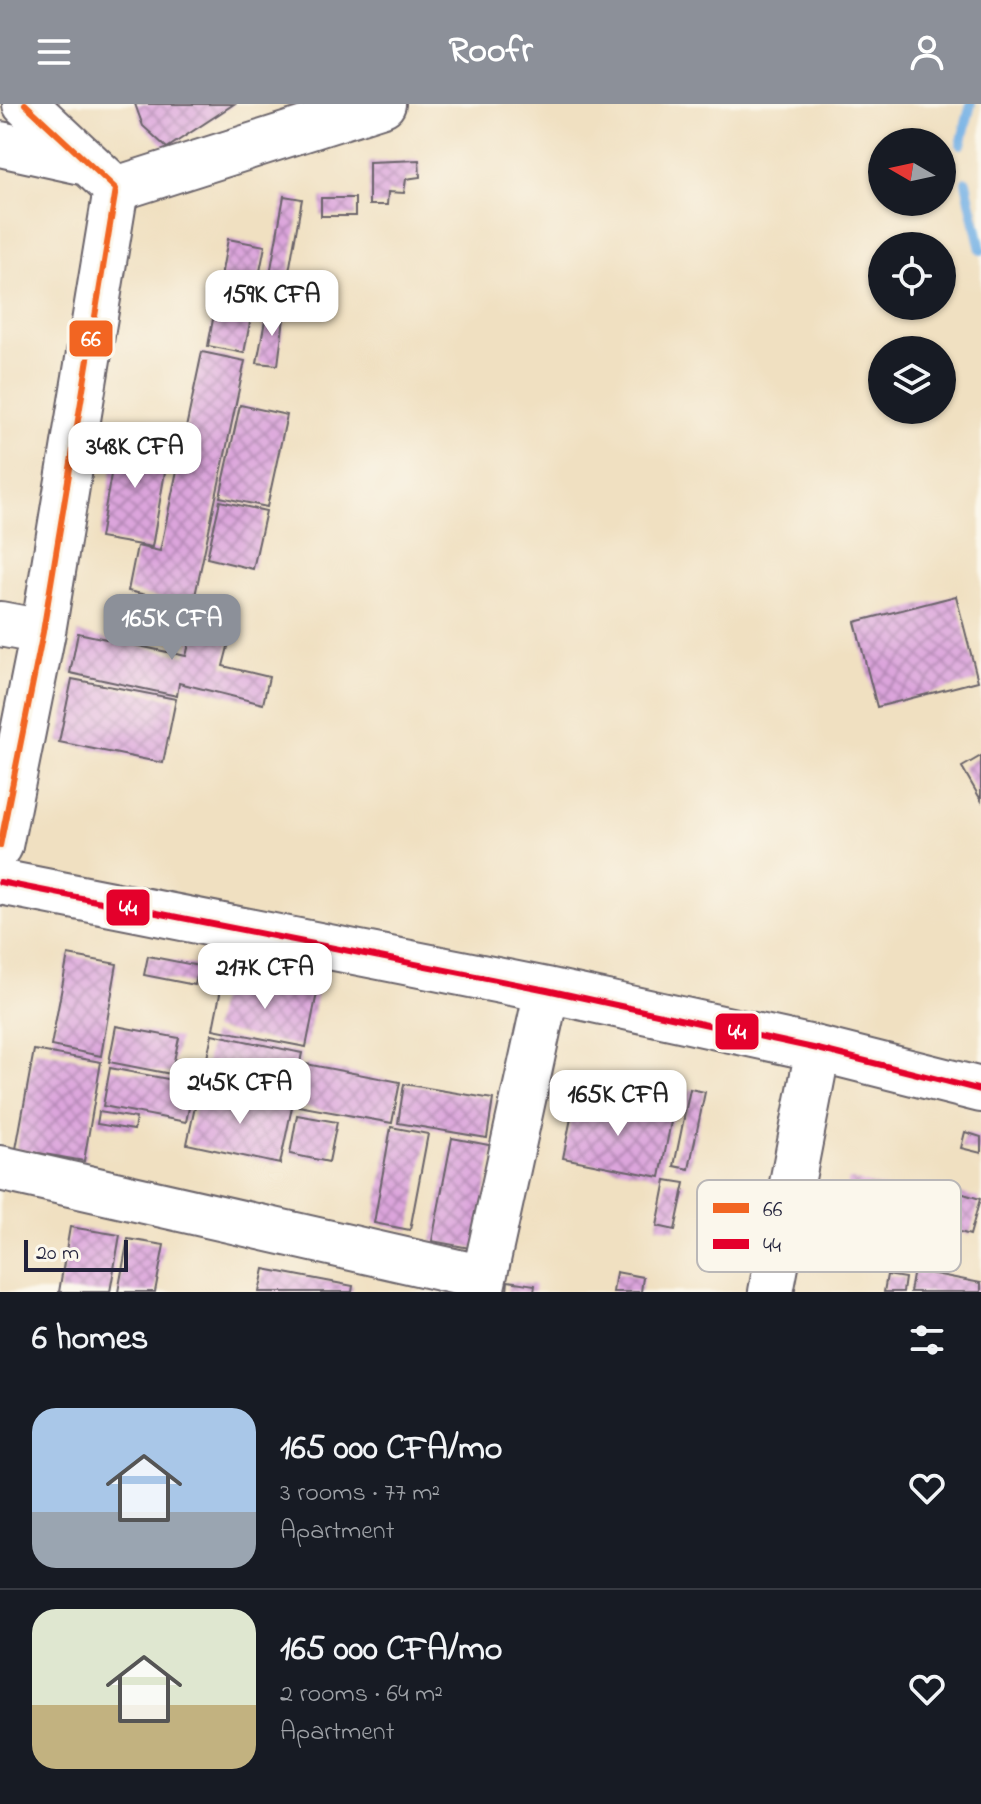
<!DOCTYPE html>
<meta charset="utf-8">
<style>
:root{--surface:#171b24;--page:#20242c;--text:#f1f3f6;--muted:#9ea1a6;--line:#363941;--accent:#8c9099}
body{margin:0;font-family:"Indie Flower",sans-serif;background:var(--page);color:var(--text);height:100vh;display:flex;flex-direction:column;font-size:30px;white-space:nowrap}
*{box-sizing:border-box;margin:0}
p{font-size:26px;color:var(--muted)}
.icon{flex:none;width:44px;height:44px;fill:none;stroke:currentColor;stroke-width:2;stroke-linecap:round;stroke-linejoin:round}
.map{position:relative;height:1188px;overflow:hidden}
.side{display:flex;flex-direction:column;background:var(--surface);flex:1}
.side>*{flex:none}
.needle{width:52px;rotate:279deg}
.fabs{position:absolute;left:868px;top:24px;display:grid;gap:16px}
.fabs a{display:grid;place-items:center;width:88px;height:88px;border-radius:50%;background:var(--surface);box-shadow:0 2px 6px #0004;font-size:40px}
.scale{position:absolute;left:24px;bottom:20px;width:104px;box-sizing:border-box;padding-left:8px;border:4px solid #22223b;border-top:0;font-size:22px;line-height:28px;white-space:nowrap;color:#22223b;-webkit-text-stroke:6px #fbf7ec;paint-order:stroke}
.price{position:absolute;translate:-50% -68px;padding:0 18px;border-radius:16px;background:#fff;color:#222;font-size:26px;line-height:52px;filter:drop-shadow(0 2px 4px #0008)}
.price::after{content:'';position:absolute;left:50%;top:48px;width:24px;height:18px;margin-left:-12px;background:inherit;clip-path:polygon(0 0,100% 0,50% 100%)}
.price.current{background:var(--accent);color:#fff}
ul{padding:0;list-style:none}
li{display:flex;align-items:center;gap:24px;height:200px;padding:0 32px}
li+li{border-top:2px solid var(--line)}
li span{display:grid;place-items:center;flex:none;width:224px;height:160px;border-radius:24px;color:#555}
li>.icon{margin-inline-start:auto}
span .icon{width:96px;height:96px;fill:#fffc;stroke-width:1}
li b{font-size:34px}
h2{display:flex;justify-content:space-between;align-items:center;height:96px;padding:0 32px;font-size:34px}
header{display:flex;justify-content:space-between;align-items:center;height:104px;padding:0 32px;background:var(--accent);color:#fff;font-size:36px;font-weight:700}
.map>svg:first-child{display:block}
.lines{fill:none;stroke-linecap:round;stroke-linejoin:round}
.stream{stroke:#73b0e5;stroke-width:10}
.building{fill:url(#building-cross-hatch)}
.minor-casing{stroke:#6a646a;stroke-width:48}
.minor{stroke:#fff;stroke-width:44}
.bus-1-casing{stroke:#fbf7ec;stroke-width:12}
.bus-2-casing{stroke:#fbf7ec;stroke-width:12}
.bus-1{stroke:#f26522;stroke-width:6}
.bus-2{stroke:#e4002b;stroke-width:6}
.key{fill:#fbf7ec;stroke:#bab7b7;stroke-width:2}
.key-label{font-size:22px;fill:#22223b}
.line-badge{stroke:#fbf7ec;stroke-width:3}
.badge-label{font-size:22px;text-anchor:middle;font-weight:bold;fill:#fff}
</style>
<header><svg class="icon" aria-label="menu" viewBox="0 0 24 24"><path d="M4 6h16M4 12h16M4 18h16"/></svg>Roofr<svg class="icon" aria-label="person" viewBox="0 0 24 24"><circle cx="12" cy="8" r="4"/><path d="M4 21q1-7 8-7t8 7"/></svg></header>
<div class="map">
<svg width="981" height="1188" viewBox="0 0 981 1188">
<defs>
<pattern id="building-cross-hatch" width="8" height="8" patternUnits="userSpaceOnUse" patternTransform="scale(2)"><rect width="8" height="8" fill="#dca5dc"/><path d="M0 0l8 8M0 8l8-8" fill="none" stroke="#b286b4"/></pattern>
</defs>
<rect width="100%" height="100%" fill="#fbf7ec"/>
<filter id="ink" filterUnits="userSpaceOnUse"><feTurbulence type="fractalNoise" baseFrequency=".0125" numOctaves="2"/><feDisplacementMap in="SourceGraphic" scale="16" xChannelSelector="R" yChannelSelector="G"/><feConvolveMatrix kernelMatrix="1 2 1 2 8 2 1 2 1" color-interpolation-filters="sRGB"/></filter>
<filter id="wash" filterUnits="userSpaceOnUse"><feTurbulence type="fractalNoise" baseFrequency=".006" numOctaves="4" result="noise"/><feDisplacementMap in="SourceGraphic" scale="32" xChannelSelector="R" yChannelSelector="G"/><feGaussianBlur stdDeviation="1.8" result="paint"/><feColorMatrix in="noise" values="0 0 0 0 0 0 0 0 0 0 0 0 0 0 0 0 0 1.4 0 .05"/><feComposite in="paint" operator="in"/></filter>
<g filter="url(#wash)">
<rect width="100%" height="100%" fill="#f0e0c1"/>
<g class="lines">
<path class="stream" d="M961,40L971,0
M966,78L981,146"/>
</g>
<g id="blocks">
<path class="building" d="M135,0H234L167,44L143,22Z
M419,56L420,73L406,75L404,89L388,88L387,101H369V58Z
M284,92L302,95L283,201L265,198Z
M321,94H355V112H321Z
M228,135L265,142L244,249L208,242Z
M267,206H285L278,261L257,259Z
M202,248L245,257L193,501L128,487L137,442L160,447Z
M240,301L287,311L267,403L220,393Z
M118,330L170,339L152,443L100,434Z
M220,397L266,407L253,465L207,454Z
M956,492L978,577L877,603L855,518Z
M198,504L236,512L223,562L269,573L263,600L179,579L177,592L70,569L78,529L186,552Z
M72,575L176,595L163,659L59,638Z
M981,652V696L962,663Z
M68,851L117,860L101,952L51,942Z
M148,852L199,862L195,881L144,871Z
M224,870L317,889L306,943L213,925Z
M116,922L179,934L171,970L109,958Z
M212,930L302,949L292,997L202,978Z
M34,946L101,958L84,1057L16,1045Z
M306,960L400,978L392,1019L298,1002Z
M110,964L194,980L186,1018L103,1002Z
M404,980L493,995L487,1034L398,1019Z
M199,984L292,1003L280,1060L187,1040Z
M690,985L705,988L689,1065L674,1062Z
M575,994L672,1013L660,1073L563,1054Z
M99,1008L136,1014L134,1026L97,1020Z
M297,1011L337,1018L329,1058L290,1050Z
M391,1023L428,1030L410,1126L374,1119Z
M965,1028L981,1033V1049L961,1044Z
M452,1034L494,1042L475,1145L432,1137Z
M849,1075L925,1094L920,1116L843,1097Z
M666,1076L685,1079L675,1126L657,1122Z
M937,1082L980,1095L970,1131L927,1118Z
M70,1123L120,1131L110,1188H59Z
M128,1135L164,1141L155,1188H118Z
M264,1165L353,1182L352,1188H259Z
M914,1166L981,1179V1188H910Z
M616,1168L643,1173L641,1188H613Z
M887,1171L905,1174L903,1188H884Z
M508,1177L535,1181L534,1188H507Z"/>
</g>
</g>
<g filter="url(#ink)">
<use href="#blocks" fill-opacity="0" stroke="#6a646a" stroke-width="2"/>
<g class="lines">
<g class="minor-casing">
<path id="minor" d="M0,40L87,59
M116,85L383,0
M0,520L43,528
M0,742L43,528L116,85L25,0
M0,778L547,886L818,945L981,986
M0,1064L484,1174
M481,1188L547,886
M771,1188L818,945"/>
</g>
<use href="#minor" class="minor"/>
<g class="bus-1-casing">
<path id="bus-1" d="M0,742L43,528L116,85L25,0"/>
</g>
<g class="bus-2-casing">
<path id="bus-2" d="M0,778L547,886L818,945L981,986"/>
</g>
<use href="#bus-1" class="bus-1"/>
<use href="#bus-2" class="bus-2"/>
</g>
</g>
<rect x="697" y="1076" width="264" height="92" rx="12" class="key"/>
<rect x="713" y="1099" width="36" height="10" fill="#f26522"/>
<rect x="713" y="1135" width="36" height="10" fill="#e4002b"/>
<g class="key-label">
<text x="763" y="1112">66</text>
<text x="763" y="1148">44</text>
</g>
<g class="line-badge">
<rect x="68" y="215" width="46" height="39" rx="8" fill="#f26522"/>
<rect x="105" y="784" width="46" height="39" rx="8" fill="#e4002b"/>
<rect x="714" y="908" width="46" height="39" rx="8" fill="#e4002b"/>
</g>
<g class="badge-label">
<text x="91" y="242">66</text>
<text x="128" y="811">44</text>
<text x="737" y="935">44</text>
</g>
</svg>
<div class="fabs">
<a><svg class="needle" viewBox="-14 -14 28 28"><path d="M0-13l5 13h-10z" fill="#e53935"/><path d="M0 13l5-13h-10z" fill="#9ea1a6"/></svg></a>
<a><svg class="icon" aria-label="locate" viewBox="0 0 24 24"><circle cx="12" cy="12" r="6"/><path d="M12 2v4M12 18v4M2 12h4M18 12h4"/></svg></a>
<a><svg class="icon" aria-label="layers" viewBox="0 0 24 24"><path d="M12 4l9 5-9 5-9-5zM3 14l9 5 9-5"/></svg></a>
</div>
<div class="scale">20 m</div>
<b class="price" style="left:272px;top:234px">159K CFA</b>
<b class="price" style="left:135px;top:386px">348K CFA</b>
<b class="price current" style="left:172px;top:558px">165K CFA</b>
<b class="price" style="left:265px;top:907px">217K CFA</b>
<b class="price" style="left:240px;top:1022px">245K CFA</b>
<b class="price" style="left:618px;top:1034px">165K CFA</b>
</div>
<section class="side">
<h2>6 homes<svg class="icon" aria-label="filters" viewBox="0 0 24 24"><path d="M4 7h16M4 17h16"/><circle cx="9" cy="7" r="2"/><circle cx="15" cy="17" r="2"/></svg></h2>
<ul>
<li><span style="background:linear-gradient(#a9c7e8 65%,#9aa5b1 0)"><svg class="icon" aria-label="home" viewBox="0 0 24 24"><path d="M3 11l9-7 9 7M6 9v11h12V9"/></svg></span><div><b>165 000 CFA/mo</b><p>3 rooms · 77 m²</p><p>Apartment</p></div><svg class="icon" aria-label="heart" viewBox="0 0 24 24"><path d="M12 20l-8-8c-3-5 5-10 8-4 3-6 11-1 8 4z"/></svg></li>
<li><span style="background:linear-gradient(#dfe7d0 60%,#c2b280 0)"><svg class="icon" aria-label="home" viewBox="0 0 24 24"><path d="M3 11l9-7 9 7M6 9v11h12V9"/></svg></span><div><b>165 000 CFA/mo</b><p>2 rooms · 64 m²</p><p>Apartment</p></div><svg class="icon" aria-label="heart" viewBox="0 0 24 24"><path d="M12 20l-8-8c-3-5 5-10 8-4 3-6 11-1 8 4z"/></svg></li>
</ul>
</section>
